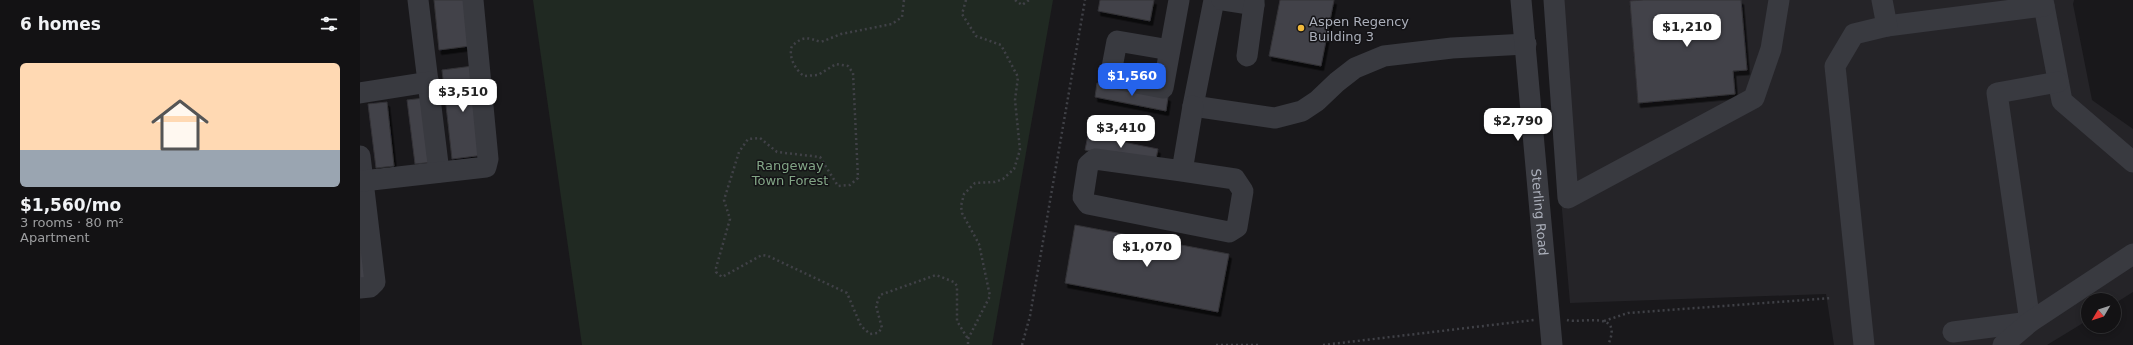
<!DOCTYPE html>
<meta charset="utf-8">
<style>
:root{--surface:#131214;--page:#202022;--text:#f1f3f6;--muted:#9d9ea0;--line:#323234;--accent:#2563eb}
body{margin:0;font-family:"DejaVu Sans",sans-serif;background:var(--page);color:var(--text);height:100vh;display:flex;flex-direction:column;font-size:15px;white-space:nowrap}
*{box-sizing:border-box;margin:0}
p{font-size:13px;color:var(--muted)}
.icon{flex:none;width:22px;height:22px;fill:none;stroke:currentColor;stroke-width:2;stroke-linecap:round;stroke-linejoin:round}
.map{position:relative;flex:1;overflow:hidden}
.drawer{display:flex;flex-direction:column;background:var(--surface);width:360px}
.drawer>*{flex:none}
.needle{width:26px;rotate:231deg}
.buttons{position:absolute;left:1721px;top:293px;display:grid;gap:8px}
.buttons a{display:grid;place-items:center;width:40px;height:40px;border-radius:50%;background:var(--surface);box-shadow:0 2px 6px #0003,0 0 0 1px var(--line);font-size:20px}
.price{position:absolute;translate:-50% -34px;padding:0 9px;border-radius:8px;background:#fff;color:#222;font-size:13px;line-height:26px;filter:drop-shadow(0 1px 2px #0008)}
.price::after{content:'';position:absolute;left:50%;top:24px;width:12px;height:9px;margin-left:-6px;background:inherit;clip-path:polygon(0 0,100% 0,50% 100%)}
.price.active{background:var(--accent);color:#fff}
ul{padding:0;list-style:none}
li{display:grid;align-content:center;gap:8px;height:212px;padding:0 20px}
li span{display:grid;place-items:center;height:124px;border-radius:6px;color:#555}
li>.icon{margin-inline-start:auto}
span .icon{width:72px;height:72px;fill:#fffc;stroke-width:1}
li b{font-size:17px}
h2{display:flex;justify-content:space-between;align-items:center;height:48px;padding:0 20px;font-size:17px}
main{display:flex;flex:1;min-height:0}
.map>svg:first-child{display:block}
.built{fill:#252428}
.green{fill:#202922}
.building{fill:#434348;stroke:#333237;filter:url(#shadow)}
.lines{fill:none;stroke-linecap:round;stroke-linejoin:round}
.path{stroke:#404147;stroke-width:2.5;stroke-dasharray:2 3;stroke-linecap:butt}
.minor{stroke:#393a40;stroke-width:21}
.poi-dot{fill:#f0b93b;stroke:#141316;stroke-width:1.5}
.labels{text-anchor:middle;stroke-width:3;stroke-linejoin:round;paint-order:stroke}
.poi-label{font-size:13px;fill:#abafba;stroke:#141316;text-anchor:start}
.park-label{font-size:13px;fill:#82a586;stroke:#141316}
.street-label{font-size:13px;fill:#abafba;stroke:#141316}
</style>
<main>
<section class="drawer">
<h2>6 homes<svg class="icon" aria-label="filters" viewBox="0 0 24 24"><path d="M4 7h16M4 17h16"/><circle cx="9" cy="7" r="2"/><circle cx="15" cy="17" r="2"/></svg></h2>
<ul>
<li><span style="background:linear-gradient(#ffd9b3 70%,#9aa5b1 0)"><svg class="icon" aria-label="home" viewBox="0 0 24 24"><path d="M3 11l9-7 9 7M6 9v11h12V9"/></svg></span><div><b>$1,560/mo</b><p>3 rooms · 80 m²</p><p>Apartment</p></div></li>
</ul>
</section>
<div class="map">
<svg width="1773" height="345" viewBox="0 0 1773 345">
<defs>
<filter id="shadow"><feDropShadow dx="2.5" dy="4.5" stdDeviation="0" flood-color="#0009"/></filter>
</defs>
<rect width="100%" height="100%" fill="#19181b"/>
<path class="built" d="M1184,0H1714L1713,4L1732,100L1773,129V292L1754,304V300H1728V320L1687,345H1474L1466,294L1210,303Z"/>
<path class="green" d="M173,0H693L632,345H222Z"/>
<path class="building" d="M74,0H105L110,46L79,50Z
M740,0H794L790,21L738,11Z
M920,0H974L961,66L909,56Z
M1283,0H1381L1387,70L1373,71L1375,94L1278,103L1270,1Z
M113,66L124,155L92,159L82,70Z
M737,83L808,97L806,111L735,97Z
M65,98L73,162L55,164L47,100Z
M27,102L34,166L16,168L8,104Z
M728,135L798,149L795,163L725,150Z
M0,199L10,281L0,282Z
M715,225L869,254L858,312L705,283Z"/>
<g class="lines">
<path class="path" d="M544,0L542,17L532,24L481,34L461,42C448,38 444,35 432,46C428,56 435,70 444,76L458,75L476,64L488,66L493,73L498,178L490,185L478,186L460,157L417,152L400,138L388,139L379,152L364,200L370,219L356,268V272L362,277L402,255L408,256L487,293L501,326L510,334L518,333L522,328L516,306L520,295L576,275L594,282L597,286V321L608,339
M606,0L602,14L616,36L641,45L658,77L655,100L660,150L654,169L643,179L635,182L615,183L604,194L601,206L602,213L619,244L630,296L608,339V345
M655,0L662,5L669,0
M1207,320C1223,324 1264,309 1248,345
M1244,321L1268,313L1472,298
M662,345L670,316L725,0
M856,345H899
M963,345L1174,320"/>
<g class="minor">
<path d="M58,0L79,172"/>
<path d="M854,0L833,106L915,118L942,111L957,101L977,82L995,68L1024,56L1092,48L1166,44"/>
<path d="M862,0L894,5V0"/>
<path id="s1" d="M1161,0L1192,345"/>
<path d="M1194,0L1208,198L1394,98L1411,49L1419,0"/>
<path d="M1683,0L1702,101L1773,162"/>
<path d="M1527,26L1684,6"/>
<path d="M810,50L757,41L750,78L803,88L819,0"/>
<path d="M887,56L894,5"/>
<path d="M0,93L69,82"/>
<path d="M0,156L15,282L10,287L0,288"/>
<path d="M822,171L735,159L728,165L723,197L728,204L869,232L877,227L883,191L875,179L822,171L833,106"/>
<path d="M3,181L126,167L128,159L113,0"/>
<path d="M1593,332L1670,322L1637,93L1698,82"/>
<path d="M1504,345L1475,66L1494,34L1527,26L1522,0"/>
<path d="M1643,345L1670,322L1773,254"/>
</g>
</g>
<circle class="poi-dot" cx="941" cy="28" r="4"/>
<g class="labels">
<g class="poi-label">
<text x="949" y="26">Aspen Regency<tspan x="949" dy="15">Building 3</tspan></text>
</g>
<g class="park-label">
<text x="430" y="170">Rangeway<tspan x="430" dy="15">Town Forest</tspan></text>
</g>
<g class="street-label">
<text dy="5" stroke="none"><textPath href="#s1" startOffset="213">Sterling Road</textPath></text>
</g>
</g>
</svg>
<div class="buttons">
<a><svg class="needle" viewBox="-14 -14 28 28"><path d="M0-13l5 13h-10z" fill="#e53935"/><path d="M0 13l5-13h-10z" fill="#9d9ea0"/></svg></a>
</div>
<b class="price" style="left:1327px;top:48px">$1,210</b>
<b class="price active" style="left:772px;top:97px">$1,560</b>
<b class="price" style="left:103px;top:113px">$3,510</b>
<b class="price" style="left:1158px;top:142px">$2,790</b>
<b class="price" style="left:761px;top:149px">$3,410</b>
<b class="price" style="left:787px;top:268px">$1,070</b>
</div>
</main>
